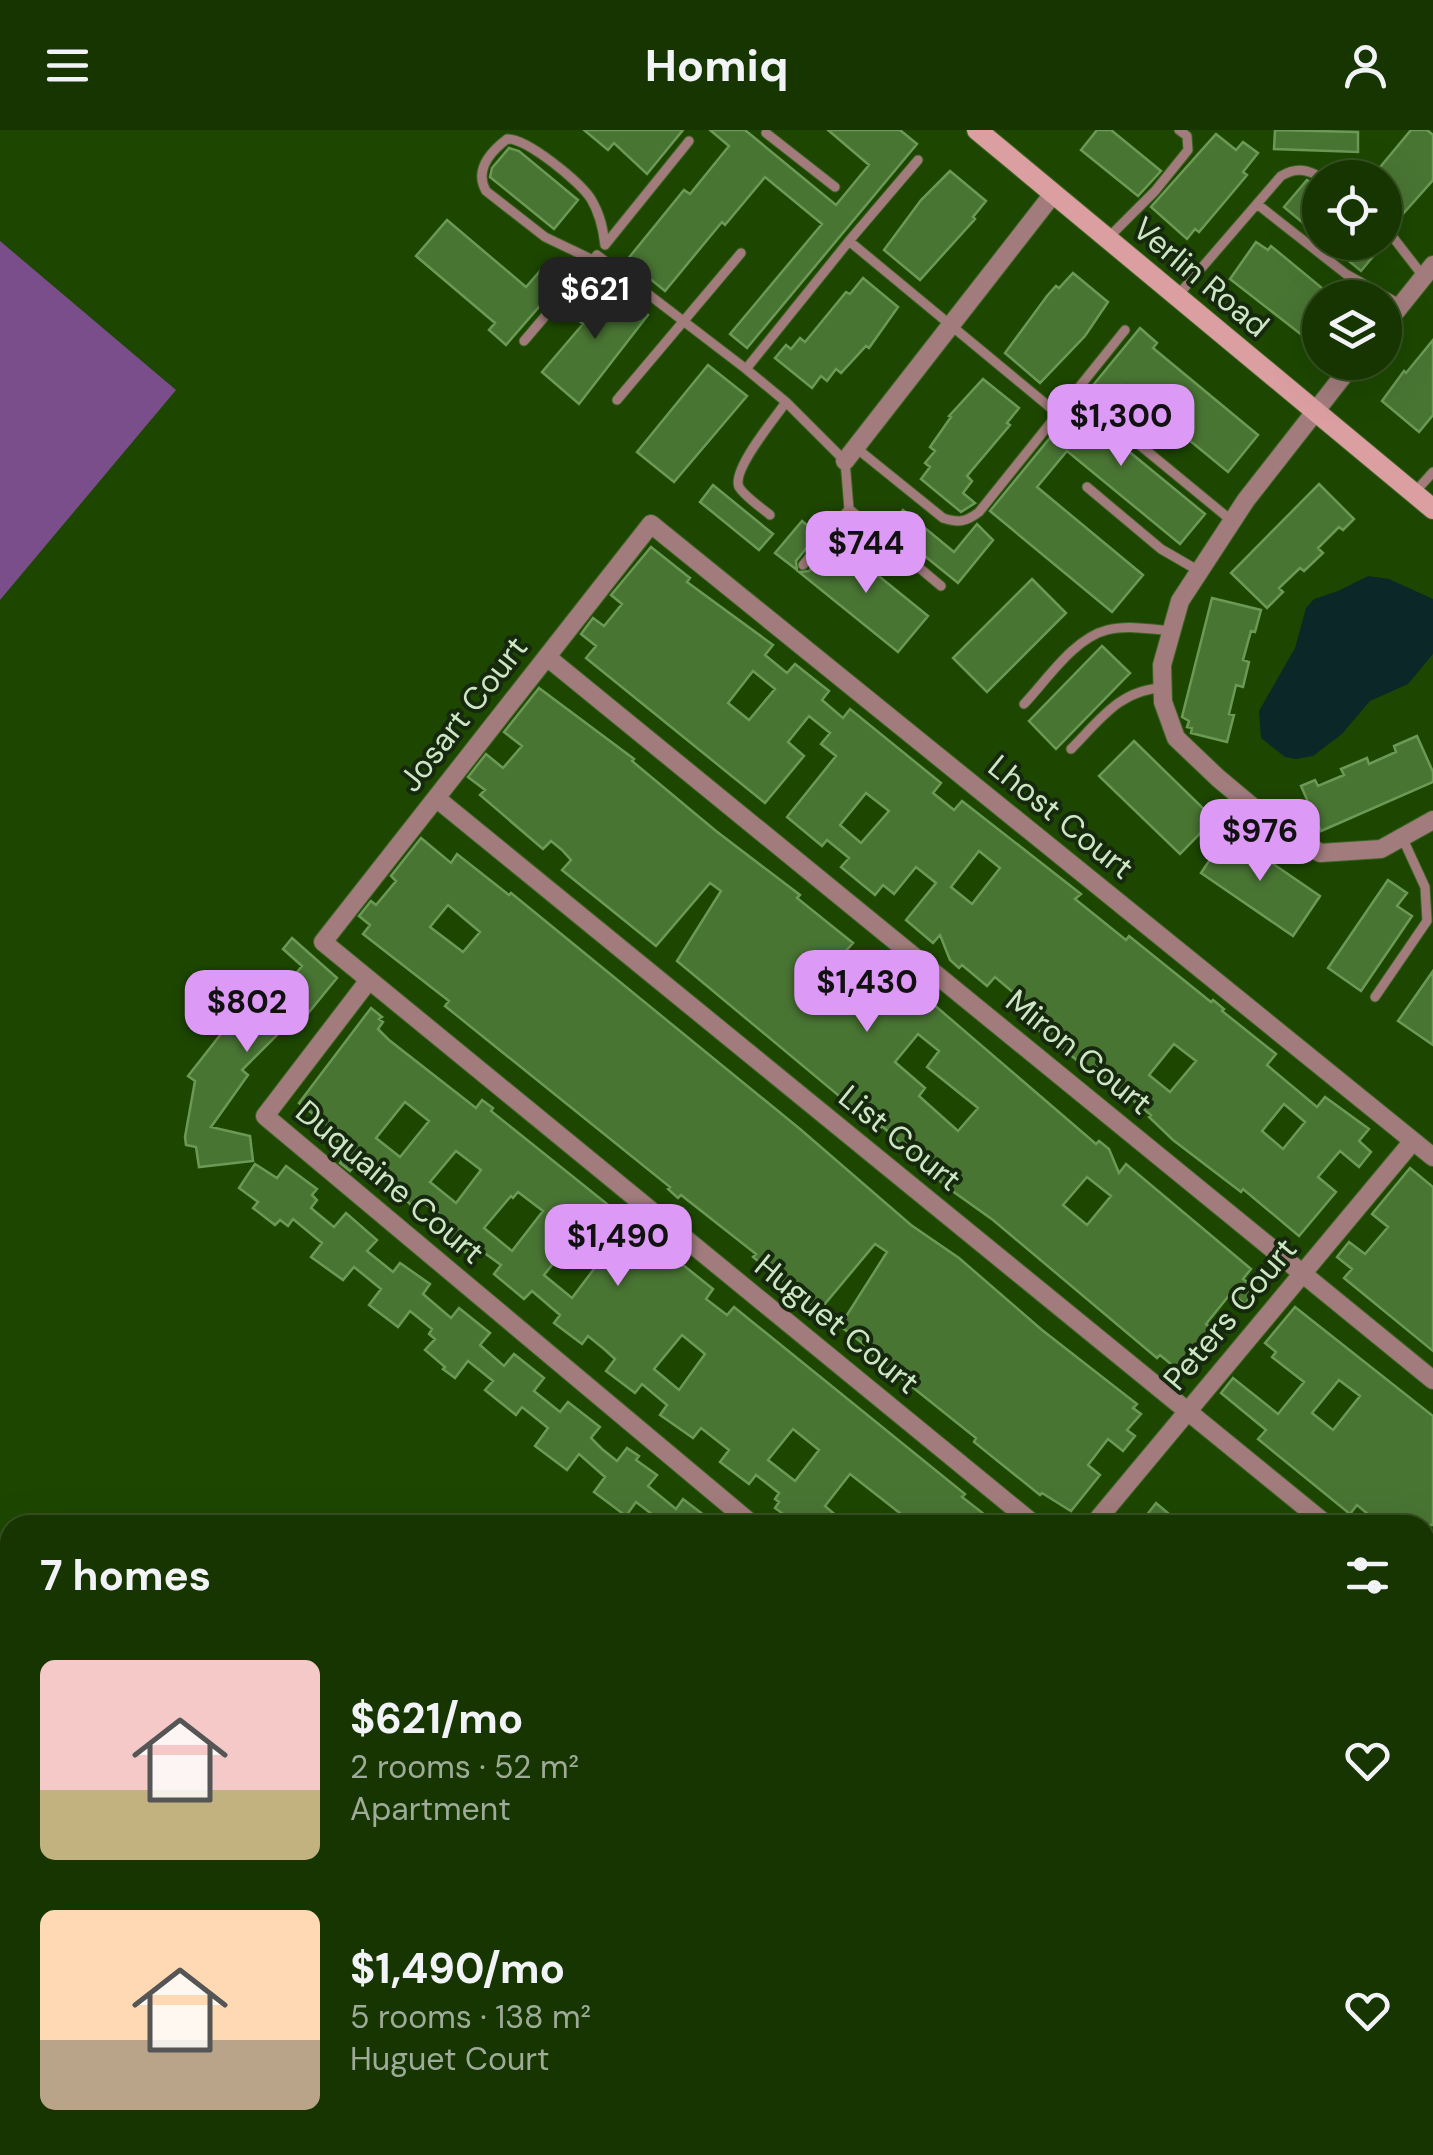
<!DOCTYPE html>
<meta charset="utf-8">
<style>
:root{--surface:#163500;--page:#23400f;--text:#f1f3f6;--muted:#9eab99;--line:#355022;--accent:#dc99f5}
body{margin:0;font-family:"DM Sans",sans-serif;background:var(--page);color:var(--text);height:100vh;display:flex;flex-direction:column;font-size:38px;white-space:nowrap}
*{box-sizing:border-box;margin:0}
p{font-size:32px;color:var(--muted)}
.icon{flex:none;width:55px;height:55px;fill:none;stroke:currentColor;stroke-width:2;stroke-linecap:round;stroke-linejoin:round}
.map{position:relative;flex:1;overflow:hidden}
.sheet{position:absolute;left:0px;top:1385px;width:1435px;height:640px;display:flex;flex-direction:column;background:var(--surface);border-radius:30px 30px 0 0;box-shadow:0 10px 40px #0002,0 0 0 2px var(--line)}
.sheet>*{flex:none}
.fabs{position:absolute;left:1302px;top:30px;display:grid;gap:20px}
.fabs a{display:grid;place-items:center;width:100px;height:100px;border-radius:50%;background:var(--surface);box-shadow:0 10px 40px #0002,0 0 0 2px var(--line);font-size:50px}
.price{position:absolute;translate:-50% -85px;padding:0 22px;border-radius:20px;background:var(--accent);color:#111;font-size:32px;line-height:65px;filter:drop-shadow(0 2px 5px #0008)}
.price::after{content:'';position:absolute;left:50%;top:60px;width:30px;height:22px;margin-left:-15px;background:inherit;clip-path:polygon(0 0,100% 0,50% 100%)}
.price.active{background:#222;color:#fff}
ul{padding:0;list-style:none}
li{display:flex;align-items:center;gap:30px;height:250px;padding:0 40px}
li span{display:grid;place-items:center;flex:none;width:280px;height:200px;border-radius:15px;color:#555}
li>.icon{margin-inline-start:auto}
span .icon{width:120px;height:120px;fill:#fffc;stroke-width:1}
li b{font-size:42px}
h2{display:flex;justify-content:space-between;align-items:center;height:120px;padding:0 40px;font-size:42px}
header{display:flex;justify-content:space-between;align-items:center;height:130px;padding:0 40px;background:var(--surface);font-size:45px;font-weight:700}
.map>svg:first-child{display:block}
.built{fill:#225100}
.green{fill:#7a4e8a}
.water{fill:#0c2728}
.building{fill:#497533;stroke:#6b9956;stroke-width:2.5;fill-rule:evenodd}
.lines{fill:none;stroke-linecap:round;stroke-linejoin:round}
.lane-casing{stroke:#3d6423;stroke-width:11}
.street-casing{stroke:#3d6423;stroke-width:20}
.secondary-casing{stroke:#3d6423;stroke-width:22}
.lane{stroke:#a27c7d;stroke-width:9}
.street{stroke:#a27c7d;stroke-width:18}
.secondary{stroke:#dc9fa1;stroke-width:20}
.rail{stroke:#a8c59a;stroke-width:5;stroke-dasharray:15 8;stroke-linecap:butt}
.labels{text-anchor:middle;stroke-width:8;stroke-linejoin:round;paint-order:stroke}
.street-label{font-size:32px;fill:#cde6c3;stroke:#16280d}
</style>
<header><svg class="icon" aria-label="menu" viewBox="0 0 24 24"><path d="M4 6h16M4 12h16M4 18h16"/></svg>Homiq<svg class="icon" aria-label="person" viewBox="0 0 24 24"><circle cx="12" cy="8" r="4"/><path d="M4 21q1-7 8-7t8 7"/></svg></header>
<div class="map">
<svg width="1433" height="2025" viewBox="0 0 1433 2025">
<rect width="100%" height="100%" fill="#1d4700"/>
<path class="built" d="M0,1544L10,1551V2015H630L643,2025H0Z"/>
<path class="green" d="M0,111L176,260L0,470Z"/>
<path class="water" d="M1368,446L1389,449L1433,469V524L1408,554L1370,571L1342,604L1313,626L1296,629L1285,627L1261,608L1259,581L1295,518L1306,478L1314,469L1338,461Z"/>
<path class="building" d="M584,0H683L647,44L614,13L608,20Z
M710,0H745L836,75L869,35L828,0H900L917,14L747,218L730,204L822,94L765,47L725,95L722,92L665,161L627,130L684,60L690,64L729,16Z
M1097,0H1111L1161,41L1138,66L1081,20Z
M1275,0L1358,2V22L1274,19Z
M1411,0H1427L1433,5V50L1402,85L1385,70V48H1371Z
M1216,4L1236,20L1243,12L1258,23L1243,42L1247,45L1232,63L1199,102L1195,99L1187,109L1151,77Z
M509,18L519,21L578,70L554,99L490,47L492,38Z
M950,41L986,71L973,87L975,89L920,150L884,120L921,70Z
M1307,50L1320,58V107L1284,77Z
M447,90L526,157L540,141L557,156L506,215L489,200L495,193L416,126Z
M1256,112L1268,120L1271,116L1328,163L1320,168V191L1307,209L1230,149Z
M1326,112H1385L1361,141Z
M1073,143L1108,172L1085,206L1040,253L1005,223L1047,166L1056,156L1059,158Z
M863,148L898,177L869,218L866,216L841,243L836,239L827,251L821,246L812,258L775,228L786,215L791,219L800,208L805,212L846,162L850,164Z
M609,152L648,185L579,274L542,242L583,194L577,189Z
M1140,198L1157,213L1153,218L1258,305L1228,342L1122,255L1092,291L1205,384L1180,414L1067,321L1037,357L1143,445L1112,482L990,381Z
M1433,210V285L1419,302L1382,271L1404,241L1406,243Z
M708,235L747,266L674,352L637,322Z
M983,249L1019,278L1007,293L1010,295L967,346L972,351L963,363L975,373L961,382L921,349L930,337L925,333L935,321L930,317L951,287L949,286Z
M1319,354L1354,389L1343,400L1339,397L1318,418L1323,423L1304,441L1300,438L1279,458L1283,462L1267,478L1231,443Z
M713,355L773,404L759,420L700,372Z
M903,380L954,422L977,394L993,410L958,453L889,397Z
M802,391L818,404L796,431L797,440L775,423Z
M838,413L928,486L898,522L799,442L809,441L830,415L833,418Z
M651,417L690,448L687,452L773,515L765,525L787,543L795,534L829,561L822,570L843,588L850,579L941,653L933,663L954,680L962,671L1081,764L1075,769L1126,810L1129,806L1211,872L1213,870L1224,879L1222,881L1276,924L1267,935L1317,977L1325,967L1369,999L1359,1011L1371,1022L1359,1037L1340,1021L1318,1047L1336,1062L1299,1106L1243,1059L1241,1062L1173,1010L1149,987L1151,985L1104,947L1102,950L1036,898L1008,874L1015,864L995,847L987,856L962,835L959,838L950,830L940,805L933,813L906,790L936,753L916,737L894,764L883,755L875,765L841,737L849,728L827,710L822,716L787,687L836,626L821,614L830,603L809,586L788,612L804,626L765,673L586,528L596,516L581,504L593,488L604,496L622,474L611,465ZM753,541L775,559L749,590L728,573ZM866,663L889,681L861,713L840,695ZM979,721L1000,738L972,774L951,757ZM1174,914L1196,931L1170,962L1149,945ZM1284,974L1305,992L1283,1019L1262,1001Z
M1032,449L1066,483L987,562L953,528Z
M1212,468L1261,480L1255,502L1251,501L1243,530L1249,532L1243,557L1236,555L1229,584L1234,585L1227,612L1191,603L1192,598L1187,597L1189,591L1182,587Z
M1102,516L1130,543L1056,619L1029,591Z
M539,558L634,629L632,631L716,701L800,765L797,768L853,813L845,822L867,839L875,829L904,849L1096,1014L1099,1011L1109,1019L1119,1043L1126,1034L1251,1139L1243,1149L1257,1159L1245,1174L1231,1163L1206,1194L1218,1204L1184,1245L1160,1225L1157,1228L993,1090L944,1055L882,996L880,999L855,978L852,981L842,972L844,970L677,831L721,761L710,753L656,816L562,740L571,730L562,720L551,711L543,719L480,665L485,660L468,647L486,624L503,638L522,616L504,602ZM918,904L939,921L927,937L978,978L958,1001L919,966L925,958L895,932ZM1087,1047L1111,1066L1087,1095L1063,1075Z
M1417,606L1433,642V652L1321,701L1301,656L1315,650L1318,656L1344,645L1341,639L1367,628L1369,634L1396,622L1394,616Z
M1134,611L1214,689L1180,724L1099,646Z
M1228,703L1320,766L1293,806L1201,743Z
M421,708L451,733L457,724L509,765L511,763L800,999L911,1095L959,1128L1042,1200L1137,1274L1133,1278L1141,1284L1127,1300L1135,1306L1123,1321L1108,1309L1088,1335L1100,1345L1071,1381L1042,1363L1040,1365L974,1312L976,1308L881,1232L864,1218L866,1216L840,1196L887,1122L875,1114L819,1181L753,1127L756,1124L681,1065L678,1068L668,1059L670,1057L445,876L449,871L363,804L370,795L359,786L371,771L376,775L396,751L391,746ZM448,775L480,802L463,822L430,797Z
M1388,750L1407,763L1397,776L1412,786L1361,861L1328,838Z
M292,808L337,848L305,887L298,884L242,940L248,945L211,997L250,1006L253,1031L199,1037L196,1017L186,1015L185,1007L195,951L188,946L221,904L216,900L264,845L283,860L302,836L283,819Z
M1433,841V915L1398,891Z
M371,878L382,887L379,889L383,892L378,899L389,910L476,978L482,970L493,978L491,981L713,1159L706,1169L727,1185L734,1177L965,1364L962,1367L998,1395H915L850,1344L825,1376L847,1395H798L775,1378L779,1372L775,1369L779,1363L756,1345L749,1354L720,1332L729,1320L701,1298L693,1308L660,1285L667,1275L642,1254L635,1263L606,1241L615,1229L604,1219L588,1206L582,1214L554,1193L560,1185L532,1161L524,1169L494,1144L501,1135L472,1114L465,1122L437,1100L446,1089L417,1068L411,1075L361,1027L350,1041L340,1033L349,1021L329,1005L333,1000L299,973ZM405,972L429,991L400,1027L376,1008ZM456,1021L481,1040L456,1073L430,1052ZM518,1062L543,1081L512,1121L484,1098L511,1066L513,1068ZM570,1113L597,1135L572,1168L544,1145ZM682,1205L705,1224L679,1260L654,1239ZM793,1299L819,1320L795,1351L768,1330Z
M255,1034L277,1048L286,1036L317,1059L312,1065L317,1070L311,1078L334,1097L346,1083L377,1110L367,1121L393,1142L400,1133L430,1154L423,1164L451,1188L459,1178L490,1203L480,1215L504,1236L514,1224L544,1248L534,1261L560,1282L568,1272L600,1297L591,1308L602,1319L617,1331L627,1318L639,1326L636,1330L657,1345L648,1356L676,1379L683,1369L717,1395H666L636,1372L626,1386L594,1362L605,1347L579,1324L567,1340L535,1316L548,1298L522,1277L516,1285L485,1260L493,1251L468,1231L455,1248L443,1239L445,1237L425,1220L435,1209L429,1204L432,1199L410,1181L398,1197L369,1175L381,1159L354,1137L343,1150L311,1127L322,1113L293,1089L288,1096L280,1090L275,1095L253,1078L258,1072L239,1058Z
M1410,1038L1433,1057V1221L1344,1148L1352,1139L1337,1127L1349,1112L1365,1124L1388,1097L1372,1084Z
M1295,1177L1433,1286V1395H1381L1357,1375L1350,1384L1258,1309L1266,1300L1221,1263L1233,1248L1278,1284L1304,1252L1272,1227L1276,1222L1265,1213ZM1339,1250L1360,1266L1333,1300L1312,1283Z
M1156,1373L1182,1395H1139Z"/>
<g class="lines">
<g class="lane-casing">
<path id="lane" d="M766,3L835,57
M1257,74L1346,144L1401,175
M1385,97L1423,146
M1109,107L1155,61L1188,20L1187,6L1179,0
M849,111L918,30
M605,115L689,11
M593,130L545,107L486,61C474,40 490,22 507,9C527,8 580,52 591,69C600,84 603,98 605,115
M1179,164L1281,46C1296,37 1307,39 1322,48
M524,211L597,125L746,239
M617,270L741,123
M1125,303L1232,391
M855,317L943,388C958,393 966,392 979,382L1125,200
M1087,357L1161,419L1199,441
M1415,362L1433,342
M849,379L845,331L786,272L746,239L849,111L1058,284
M770,385C762,378 745,367 739,357C731,340 776,287 786,272
M803,435L849,379L941,456
M1024,574C1046,551 1074,508 1107,500C1128,495 1151,499 1172,501
M1071,619C1099,591 1120,559 1163,558
M1375,867L1427,791L1425,757L1402,707"/>
</g>
<g class="street-casing">
<path id="street" d="M1385,195L1433,135
M1354,232L1246,370L1180,471L1162,535L1163,572L1176,608L1218,648L1261,684L1320,723L1381,719L1433,690
M845,331L1053,64
M547,527L1433,1250
M436,668L1327,1395
M369,850L265,986L753,1395
M1035,1395L323,812L651,394L1433,1027
M1093,1395L1413,1011
M1425,1475L1433,1482
M1425,1715L1433,1721
M1425,1945L1433,1952
M787,2025L794,2015
M1010,2025L1018,2015
M1238,2025L1246,2015"/>
</g>
<g class="secondary-casing">
<path id="secondary" d="M977,0L1433,379"/>
</g>
<use href="#lane" class="lane"/>
<use href="#street" class="street"/>
<use href="#secondary" class="secondary"/>
<path class="rail" d="M0,1502L10,1510
M668,2015L681,2025"/>
</g>
<g class="labels">
<g class="street-label">
<text transform="translate(1201 147) rotate(40)" y="11">Verlin Road</text>
<text transform="translate(463 584) rotate(-52)" y="11">Josart Court</text>
<text transform="translate(1061 687) rotate(39)" y="11">Lhost Court</text>
<text transform="translate(1079 922) rotate(39)" y="11">Miron Court</text>
<text transform="translate(900 1008) rotate(39)" y="11">List Court</text>
<text transform="translate(390 1052) rotate(40)" y="11">Duquaine Court</text>
<text transform="translate(1230 1184) rotate(-50)" y="11">Peters Court</text>
<text transform="translate(837 1194) rotate(39)" y="11">Huguet Court</text>
</g>
</g>
</svg>
<div class="fabs">
<a><svg class="icon" aria-label="locate" viewBox="0 0 24 24"><circle cx="12" cy="12" r="6"/><path d="M12 2v4M12 18v4M2 12h4M18 12h4"/></svg></a>
<a><svg class="icon" aria-label="layers" viewBox="0 0 24 24"><path d="M12 4l9 5-9 5-9-5zM3 14l9 5 9-5"/></svg></a>
</div>
<b class="price active" style="left:595px;top:212px">$621</b>
<b class="price" style="left:1121px;top:339px">$1,300</b>
<b class="price" style="left:866px;top:466px">$744</b>
<b class="price" style="left:1260px;top:754px">$976</b>
<b class="price" style="left:867px;top:905px">$1,430</b>
<b class="price" style="left:247px;top:925px">$802</b>
<b class="price" style="left:618px;top:1159px">$1,490</b>
<section class="sheet">
<h2>7 homes<svg class="icon" aria-label="filters" viewBox="0 0 24 24"><path d="M4 7h16M4 17h16"/><circle cx="9" cy="7" r="2"/><circle cx="15" cy="17" r="2"/></svg></h2>
<ul>
<li><span style="background:linear-gradient(#f6c9c9 65%,#c2b280 0)"><svg class="icon" aria-label="home" viewBox="0 0 24 24"><path d="M3 11l9-7 9 7M6 9v11h12V9"/></svg></span><div><b>$621/mo</b><p>2 rooms · 52 m²</p><p>Apartment</p></div><svg class="icon" aria-label="heart" viewBox="0 0 24 24"><path d="M12 20l-8-8c-3-5 5-10 8-4 3-6 11-1 8 4z"/></svg></li>
<li><span style="background:linear-gradient(#ffd9b3 65%,#b9a48a 0)"><svg class="icon" aria-label="home" viewBox="0 0 24 24"><path d="M3 11l9-7 9 7M6 9v11h12V9"/></svg></span><div><b>$1,490/mo</b><p>5 rooms · 138 m²</p><p>Huguet Court</p></div><svg class="icon" aria-label="heart" viewBox="0 0 24 24"><path d="M12 20l-8-8c-3-5 5-10 8-4 3-6 11-1 8 4z"/></svg></li>
</ul>
</section>
</div>
